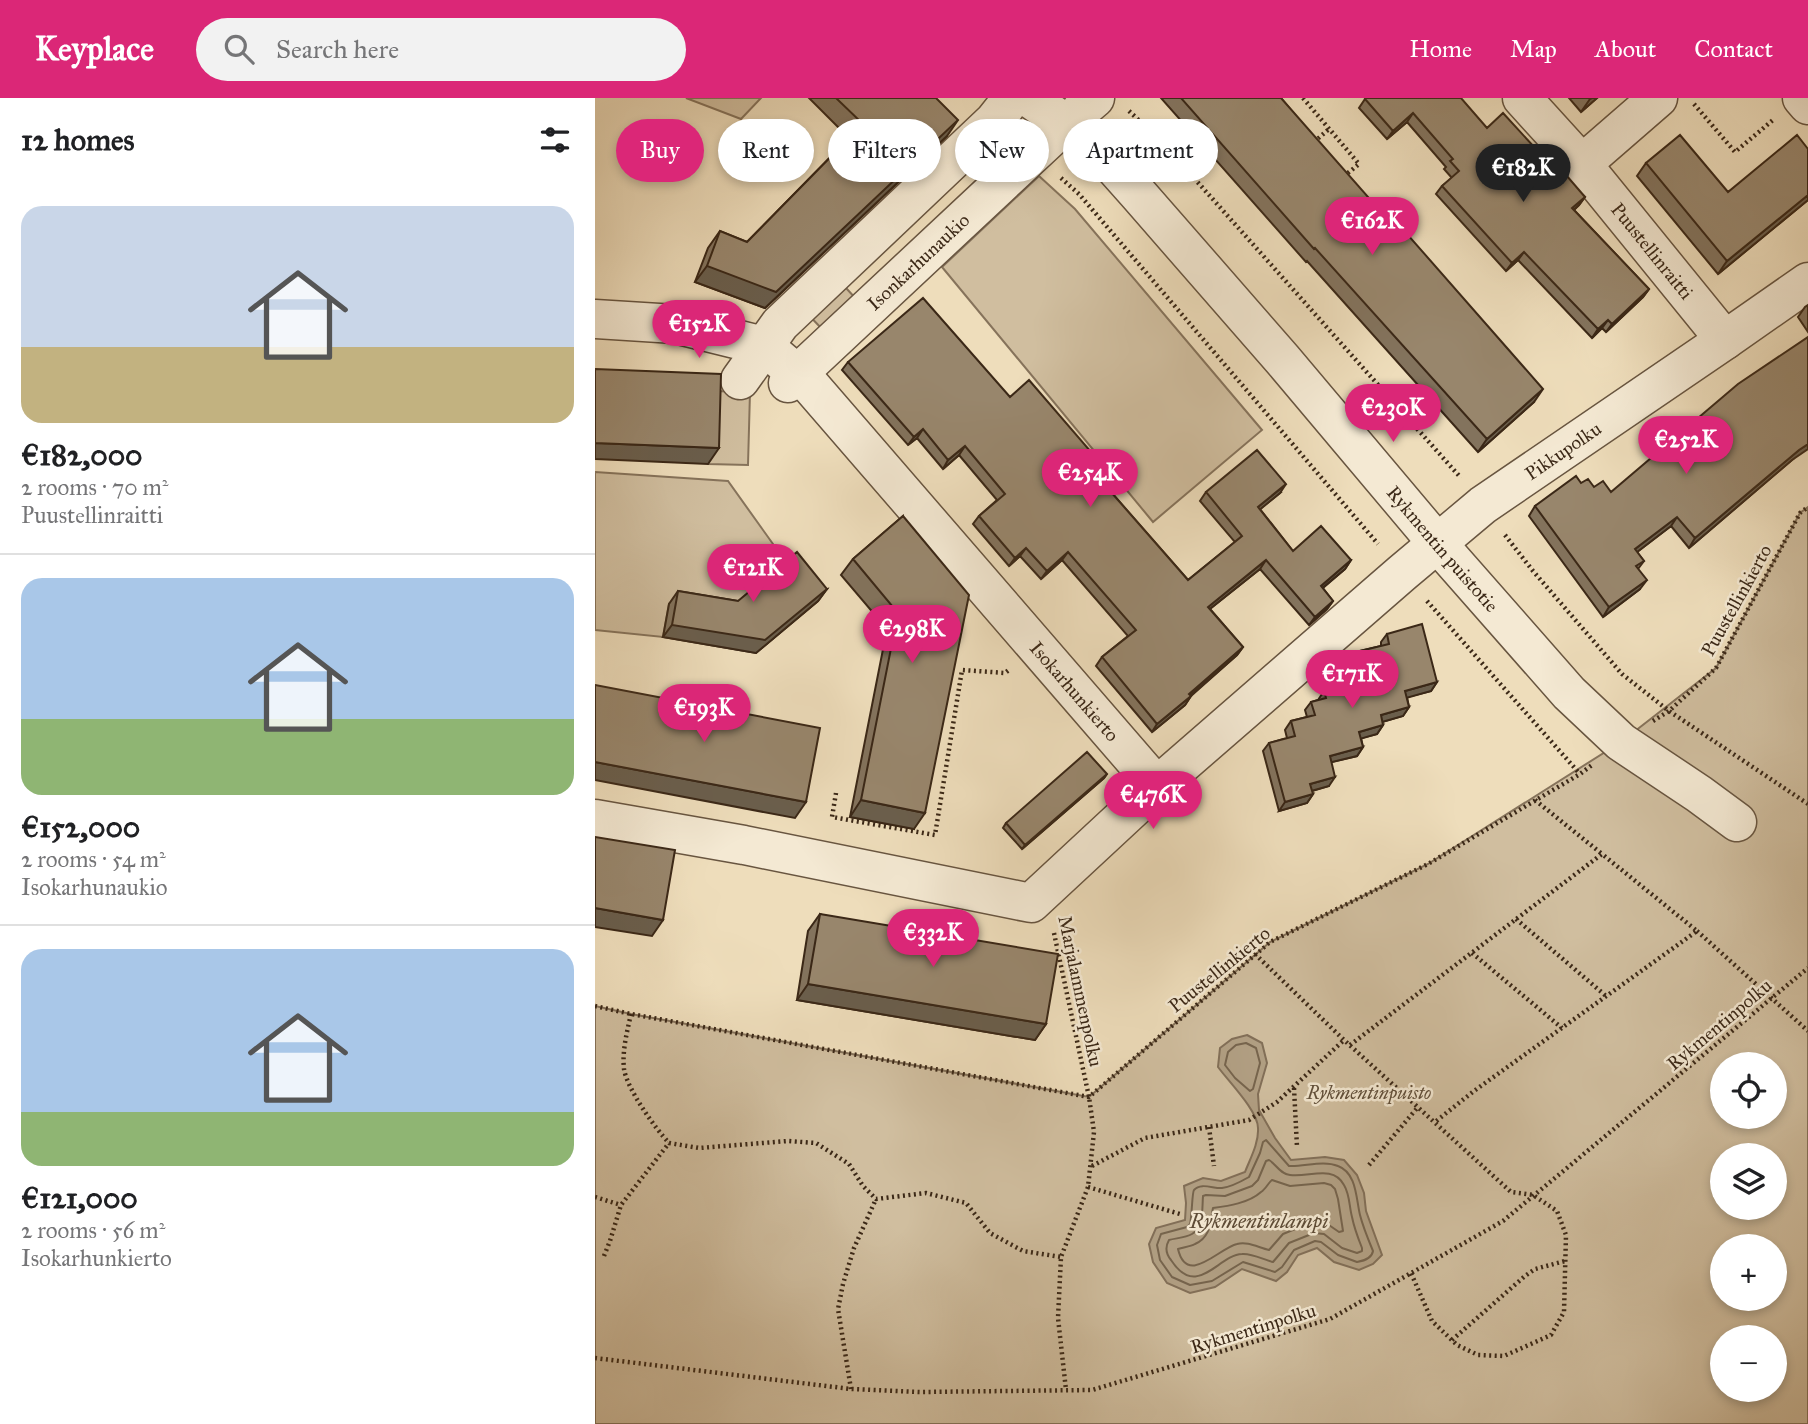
<!DOCTYPE html>
<meta charset="utf-8">
<style>
:root{--surface:#fff;--page:#f2f2f2;--text:#202124;--muted:#757577;--line:#e0e0e0;--accent:#db2777}
body{margin:0;font-family:"IM FELL Great Primer",serif;background:var(--page);color:var(--text);height:100vh;display:flex;flex-direction:column;font-size:26px;white-space:nowrap}
*{box-sizing:border-box;margin:0}
p{font-size:23px;color:var(--muted)}
.icon{flex:none;width:38px;height:38px;fill:none;stroke:currentColor;stroke-width:2;stroke-linecap:round;stroke-linejoin:round}
.map{position:relative;flex:1;overflow:hidden}
.panel{display:flex;flex-direction:column;background:var(--surface);width:595px}
.panel>*{flex:none}
.guide{position:absolute;left:21px;top:21px;width:665px;height:63px;display:flex;gap:14px}
.fabs{position:absolute;left:1115px;top:954px;display:grid;gap:14px}
.fabs a{display:grid;place-items:center;width:77px;height:77px;border-radius:50%;background:var(--surface);box-shadow:0 4px 10px #0003;font-size:35px}
.price{position:absolute;translate:-50% -60px;padding:0 16px;border-radius:24px;background:var(--accent);color:#fff;font-size:23px;line-height:46px;filter:drop-shadow(0 2px 4px #0008)}
.price::after{content:'';position:absolute;left:50%;top:42px;width:21px;height:16px;margin-left:-10px;background:inherit;clip-path:polygon(0 0,100% 0,50% 100%)}
.price.current{background:#222;color:#fff}
ul{padding:0;list-style:none}
li{display:grid;align-content:center;gap:14px;height:371px;padding:0 21px}
li+li{border-top:2px solid var(--line)}
li span{display:grid;place-items:center;height:217px;border-radius:21px;color:#555}
li>.icon{margin-inline-start:auto}
span .icon{width:126px;height:126px;fill:#fffc;stroke-width:1}
li b{font-size:30px}
h2{display:flex;justify-content:space-between;align-items:center;height:84px;padding:0 21px;font-size:30px}
.pill{padding:0 24px;border-radius:32px;background:var(--surface);box-shadow:0 4px 10px #0003;font-size:24px;line-height:63px}
.pill.current{background:var(--accent);color:#fff}
header{display:flex;align-items:center;gap:42px;box-sizing:border-box;height:98px;padding:0 35px;background:var(--accent);color:#fff}
header strong{font-size:33px}
nav{display:flex;gap:38px;margin-inline-start:auto;font-size:24px}
.search{width:490px;height:63px;background:var(--page);display:flex;align-items:center;gap:18px;box-sizing:border-box;padding:0 24px;border-radius:38px;color:var(--muted);font-size:26px}
main{display:flex;flex:1;min-height:0}
.map>svg:first-child{display:block}
.green{fill:#d0be9f;stroke:#86735b;stroke-width:2;fill-rule:evenodd}
.water{fill:#b19f83;stroke:#826f58;stroke-width:2}
.lines{fill:none;stroke-linecap:round;stroke-linejoin:round}
.shore{stroke:#76644d;stroke-width:2}
.minor-casing{stroke:#685540;stroke-width:41}
.path{stroke:#3b2817;stroke-width:4.5;stroke-dasharray:2 3.5;stroke-linecap:butt}
.minor{stroke:#f4e9d3;stroke-width:38}
.wall{fill:#83735d;stroke:#3b2817;stroke-width:2}
.shaded-wall{fill:#6a5e4c;stroke:#3b2817;stroke-width:2}
.building{fill:#98866c;stroke:#3b2817;stroke-width:2}
.labels{text-anchor:middle;stroke-width:5;stroke-linejoin:round;paint-order:stroke}
.street-label{font-size:19px;fill:#3b2817;stroke:#f4e9d3}
.park-label{font-size:19px;font-style:italic;fill:#604e39;stroke:#f4e9d3}
.water-label{font-size:21px;font-style:italic;fill:#5e4c37;stroke:#f4e9d3}
</style>
<header>
<strong>Keyplace</strong>
<div class="search"><svg class="icon" aria-label="search" viewBox="0 0 24 24"><circle cx="10" cy="10" r="6"/><path d="M15 15l6 6"/></svg>Search here</div>
<nav><a>Home</a><a>Map</a><a>About</a><a>Contact</a></nav>
</header>
<main>
<section class="panel">
<h2>12 homes<svg class="icon" aria-label="filters" viewBox="0 0 24 24"><path d="M4 7h16M4 17h16"/><circle cx="9" cy="7" r="2"/><circle cx="15" cy="17" r="2"/></svg></h2>
<ul>
<li><span style="background:linear-gradient(#c9d6e8 65%,#c2b280 0)"><svg class="icon" aria-label="home" viewBox="0 0 24 24"><path d="M3 11l9-7 9 7M6 9v11h12V9"/></svg></span><div><b>€182,000</b><p>2 rooms · 70 m²</p><p>Puustellinraitti</p></div></li>
<li><span style="background:linear-gradient(#a9c7e8 65%,#8fb573 0)"><svg class="icon" aria-label="home" viewBox="0 0 24 24"><path d="M3 11l9-7 9 7M6 9v11h12V9"/></svg></span><div><b>€152,000</b><p>2 rooms · 54 m²</p><p>Isokarhunaukio</p></div></li>
<li><span style="background:linear-gradient(#a9c7e8 75%,#8fb573 0)"><svg class="icon" aria-label="home" viewBox="0 0 24 24"><path d="M3 11l9-7 9 7M6 9v11h12V9"/></svg></span><div><b>€121,000</b><p>2 rooms · 56 m²</p><p>Isokarhunkierto</p></div></li>
</ul>
</section>
<div class="map">
<svg width="1213" height="1326" viewBox="0 0 1213 1326">
<rect width="100%" height="100%" fill="#edb"/>
<filter id="stains"><feTurbulence type="fractalNoise" baseFrequency=".00286" numOctaves="4"/><feColorMatrix values="0 0 0 0 .2 0 0 0 0 .09 0 0 0 0 .02 0 0 0 .5 -.17"/></filter>
<radialGradient id="worn" r=".72"><stop offset=".6" stop-color="#630" stop-opacity="0"/><stop offset="1" stop-color="#630" stop-opacity=".3"/></radialGradient>
<path class="green" d="M91,0H166L146,21Z
M444,78L480,111L667,332L558,424L347,169Z
M241,179L262,202L228,232L207,210Z
M115,293L155,294L153,367L113,366Z
M0,374L133,383L193,467L134,516L74,506L68,539L0,532Z
M1213,409V1326H0V908L36,916L494,999L675,844L833,766L1026,644L1121,570L1205,415ZM1127,966H1180V1018H1127ZM1127,1057H1180V1110H1127ZM1127,1148H1180V1200H1127ZM1127,1239H1180V1292H1127Z"/>
<path class="water" d="M652,937L667,945L672,965L663,996L664,1012L680,1040L696,1062L730,1059L749,1062L762,1077L769,1095L771,1113L787,1157L778,1166L764,1172L739,1164L722,1150L703,1157L692,1174L681,1183L647,1171L620,1189L595,1195L572,1185L558,1164L554,1146L561,1130L590,1122L591,1105L589,1088L608,1080L626,1083L650,1074C655,1061 664,1045 663,1030C663,1013 634,984 623,969L625,950L637,941Z"/>
<g class="lines">
<path class="shore" d="M651,945L661,950L665,965L658,991L655,993L640,980L630,967L633,954L641,947Z
M671,1042L694,1068C709,1069 728,1062 743,1068C762,1075 761,1101 765,1117C768,1129 773,1141 778,1153C777,1160 768,1163 762,1164L743,1157L726,1144L720,1143L699,1152L687,1169L680,1174L648,1164L617,1183L595,1187L577,1179L565,1162L562,1147L566,1136L592,1129L595,1126C597,1119 597,1094 599,1092C606,1084 619,1091 627,1090C636,1089 647,1083 654,1079L665,1055L668,1044Z
M674,1062C681,1066 685,1076 695,1077C713,1080 738,1066 749,1087C755,1097 754,1108 757,1119C759,1129 763,1140 767,1150V1153L762,1155L747,1150L729,1136L719,1135L694,1145L678,1164C669,1162 657,1155 647,1156C623,1157 602,1202 576,1162C571,1156 570,1149 574,1142C581,1140 590,1140 597,1136C609,1129 607,1110 608,1098L611,1097L630,1098L657,1088L663,1082L671,1063Z
M677,1082L695,1088L729,1085L736,1087L740,1091L743,1101L748,1133L744,1134L731,1125H715L688,1136L674,1152C664,1150 653,1143 642,1146C624,1150 592,1189 583,1151C588,1149 595,1149 600,1146C616,1139 615,1124 618,1110C633,1108 654,1105 666,1094C671,1091 673,1085 677,1082Z"/>
<g class="minor-casing">
<g id="minor">
<path id="s1" d="M434,0L496,43L544,97L688,262L843,446L974,595L1026,644L1104,696L1142,724"/>
<path id="s2" d="M927,0L987,66L1130,242"/>
<path d="M1207,0L1213,7"/>
<path d="M486,12L500,0"/>
<path d="M987,66L1063,0"/>
<path id="s3" d="M0,221L80,226L169,248L215,287L562,688L436,805L149,747L0,721"/>
<path d="M145,282L185,226L399,23L411,8"/>
<path id="s4" d="M193,285L455,40"/>
<path id="s5" d="M562,688L807,475L888,407L1130,242L1213,184"/>
</g>
</g>
<path class="path" d="M708,0L764,66L748,79
M1099,6L1140,54L1178,22
M534,13L566,43L866,380
M719,44L734,31
M466,80L484,96L783,446
M910,437L938,473L1027,576L1074,613L1213,706
M832,503L985,676
M1058,623L1074,613L1121,570L1205,415L1213,409
M241,695L237,719L340,737L367,572L410,575L415,571
M940,702L1007,756
M921,821L1011,898
M1102,833L1213,933
M459,835L494,999L499,1034L493,1089L466,1159L463,1220L471,1292
M877,855L967,930
M660,856L749,942L916,1094L938,1097L962,1113L971,1137L969,1214L956,1237L909,1258L883,1257L862,1247L837,1223L816,1175
M0,908L36,916L494,999L675,844L833,766L985,676L997,667
M36,916C32,934 27,953 29,971C32,991 60,1030 74,1045L104,1050L193,1043L221,1045L254,1066L268,1088L281,1101L331,1095L371,1105L395,1135L428,1153L466,1159
M755,947L1007,756L1102,833L879,993L840,1024
M699,990L702,1049
M614,1029L619,1068
M774,1067L823,1009
M497,1068L550,1040L654,1022L682,1004L749,942
M493,1089L585,1116
M0,1099L26,1107
M9,1158L15,1143L26,1107L74,1045
M857,1242L930,1178L940,1171L970,1163
M0,1260L256,1291L325,1294L497,1292L735,1221L908,1123L1213,870
M256,1291L243,1211L248,1186L259,1150L281,1101"/>
<use href="#minor" class="minor"/>
</g>
<path class="wall" d="M214,0H341L352,38L170,210L100,184L113,150L125,133L152,144L254,40Z
M566,0H686L939,304L883,354L712,163L711,164Z
M974,0H1002L986,14Z
M770,1L892,30L962,74L990,99L984,107L979,112L1054,191L1048,199L1011,234L1007,230L997,240L923,162L911,173L841,96L847,88L857,80L849,71L851,69L812,24L792,41L764,10Z
M1213,51V102L1123,176L1042,78L1051,65L1133,94Z
M1213,207V234L1203,219L1210,209Z
M253,264L415,299L496,371L593,482L640,444L605,403L611,394L685,395L665,411L698,453L756,462L750,471L728,490L738,503L732,511L714,527L665,471L615,511L648,549L642,557L596,598L590,607L557,634L501,568L507,559L533,538L467,462L446,481L425,458L414,468L378,426L384,418L402,402L364,357L348,371L322,340L313,347L247,272Z
M1197,362L1094,450L1076,428L1042,454L1049,463L1043,471L1045,491L1008,519L934,418L940,408L986,385L1016,394Z
M308,418L319,731L255,719L292,531L246,477L258,461Z
M232,491L223,503L161,555L68,539L74,506L83,493L143,503Z
M792,536L842,584L836,593L812,599L814,609L808,618L787,624L788,627L782,636L766,640L768,649L762,658L736,664L734,688L717,693L718,696L712,705L684,713L668,653L674,645L692,640L690,632L696,623L712,619L710,612L716,604L723,602L729,593L739,590L737,583L743,575L761,570L759,562L765,553L786,548V544Z
M512,676L509,680L427,751L408,730L411,725Z
M225,816L451,926L440,942L202,902L213,833Z"/>
<path class="shaded-wall" d="M997,0H1002L986,14L995,1Z
M818,15L812,24L792,41L798,33Z
M363,22L352,38L170,210L100,184L112,168Z
M1213,97V102L1123,176L1132,163Z
M990,99L984,107L972,118L977,110Z
M929,154L923,162L911,173L917,165Z
M1054,191L1048,199L1011,234L1017,226Z
M1013,222L1007,230L997,240L1003,231Z
M948,291L939,304L883,354L892,341Z
M328,331L322,340L313,347L319,339Z
M0,345L124,350L113,366L0,361Z
M1213,346V351L1197,362L1094,450L1100,440L1204,352Z
M370,348L364,357L348,371L353,362Z
M691,386L685,395L657,418L663,409Z
M1082,419L1076,428L1033,461L1040,451Z
M431,450L425,458L414,468L420,460Z
M473,454L467,462L446,481L452,473Z
M671,462L665,471L607,517L613,509Z
M756,462L750,471L720,496L726,488Z
M1052,482L1045,491L1008,519L1014,509Z
M232,491L223,503L161,555L68,539L77,527Z
M738,503L732,511L714,527L720,519Z
M648,549L642,557L588,604L594,596Z
M842,584L836,593L804,602L810,593Z
M596,598L590,607L557,634L562,626Z
M814,609L808,618L780,626L786,617Z
M788,627L782,636L758,643L764,634Z
M768,649L762,658L729,666L735,658Z
M0,664L211,704L200,720L0,682Z
M512,676L509,680L427,751L430,747Z
M740,679L734,688L709,695L715,686Z
M718,696L712,705L684,713L690,704Z
M266,702L330,715L319,731L255,719Z
M0,810L68,822L57,838L0,829Z
M213,886L451,926L440,942L202,902Z"/>
<path class="building" d="M241,0H341L363,22L181,194L112,168L125,133L152,144L268,26Z
M586,0H686L787,115L791,112L948,291L892,341L720,150L719,151Z
M771,0H866L892,30L908,15L962,74L966,71L990,99L977,110L1054,191L1017,226L1013,222L1003,231L929,154L917,165L847,88L864,73L855,63L858,61L818,15L798,33L770,1Z
M1085,37L1133,94L1202,37L1213,51V97L1132,163L1051,65Z
M328,200L415,299L434,282L503,362L494,369L593,482L647,438L611,394L662,352L691,386L663,409L698,453L726,428L756,462L726,488L738,503L720,519L671,462L613,509L648,549L594,596L596,598L562,626L507,559L541,532L473,454L452,473L431,450L420,460L384,418L410,396L370,348L353,362L328,331L319,339L253,264Z
M1213,239V346L1204,352L1100,440L1082,419L1040,451L1049,463L1041,468L1052,482L1014,509L940,408L981,378L986,385L993,381L999,389L1008,383L1016,394L1143,286Z
M0,271L126,276L124,350L0,345Z
M308,418L374,497L330,715L266,702L303,515L258,461Z
M202,454L232,491L170,542L77,527L83,493L143,503Z
M827,526L842,584L810,593L814,609L786,617L788,627L764,634L768,649L735,658L740,679L715,686L718,696L690,704L674,645L700,638L696,623L720,617L716,604L731,600L729,593L747,588L743,575L769,568L765,553L794,546L792,536Z
M0,587L225,630L211,704L0,664Z
M492,654L512,676L430,747L411,725Z
M0,739L80,752L68,822L0,810Z
M225,816L463,856L451,926L213,886Z"/>
<g class="labels">
<g class="street-label">
<text dy="7" stroke="none"><textPath href="#s2" startOffset="201">Puustellinraitti</textPath></text>
<text dy="7" stroke="none"><textPath href="#s4" startOffset="178">Isonkarhunaukio</textPath></text>
<text dy="7" stroke="none"><textPath href="#s5" startOffset="527">Pikkupolku</textPath></text>
<text dy="7" stroke="none"><textPath href="#s1" startOffset="614">Rykmentin puistotie</textPath></text>
<text transform="translate(1141 502) rotate(-61)" y="7">Puustellinkierto</text>
<text dy="7" stroke="none"><textPath href="#s3" startOffset="637">Isokarhunkierto</textPath></text>
<text transform="translate(624 871) rotate(-39)" y="7">Puustellinkierto</text>
<text transform="translate(486 893) rotate(78)" y="7">Marjalammenpolku</text>
<text transform="translate(1124 926) rotate(-40)" y="7">Rykmentinpolku</text>
<text transform="translate(658 1230) rotate(-17)" y="7">Rykmentinpolku</text>
</g>
<g class="park-label">
<text x="774" y="1001">Rykmentinpuisto</text>
</g>
<g class="water-label">
<text x="664" y="1130">Rykmentinlampi</text>
</g>
</g>
<rect width="100%" height="100%" filter="url(#stains)"/>
<rect width="100%" height="100%" fill="url(#worn)"/>
</svg>
<div class="fabs">
<a><svg class="icon" aria-label="locate" viewBox="0 0 24 24"><circle cx="12" cy="12" r="6"/><path d="M12 2v4M12 18v4M2 12h4M18 12h4"/></svg></a>
<a><svg class="icon" aria-label="layers" viewBox="0 0 24 24"><path d="M12 4l9 5-9 5-9-5zM3 14l9 5 9-5"/></svg></a>
<a>+</a>
<a>−</a>
</div>
<b class="price current" style="left:928px;top:106px">€182K</b>
<b class="price" style="left:777px;top:159px">€162K</b>
<b class="price" style="left:104px;top:262px">€152K</b>
<b class="price" style="left:798px;top:346px">€230K</b>
<b class="price" style="left:1091px;top:378px">€252K</b>
<b class="price" style="left:495px;top:411px">€254K</b>
<b class="price" style="left:158px;top:506px">€121K</b>
<b class="price" style="left:317px;top:567px">€298K</b>
<b class="price" style="left:757px;top:612px">€171K</b>
<b class="price" style="left:109px;top:646px">€193K</b>
<b class="price" style="left:558px;top:733px">€476K</b>
<b class="price" style="left:338px;top:871px">€332K</b>
<div class="guide">
<a class="pill current">Buy</a>
<a class="pill">Rent</a>
<a class="pill">Filters</a>
<a class="pill">New</a>
<a class="pill">Apartment</a>
</div>
</div>
</main>
